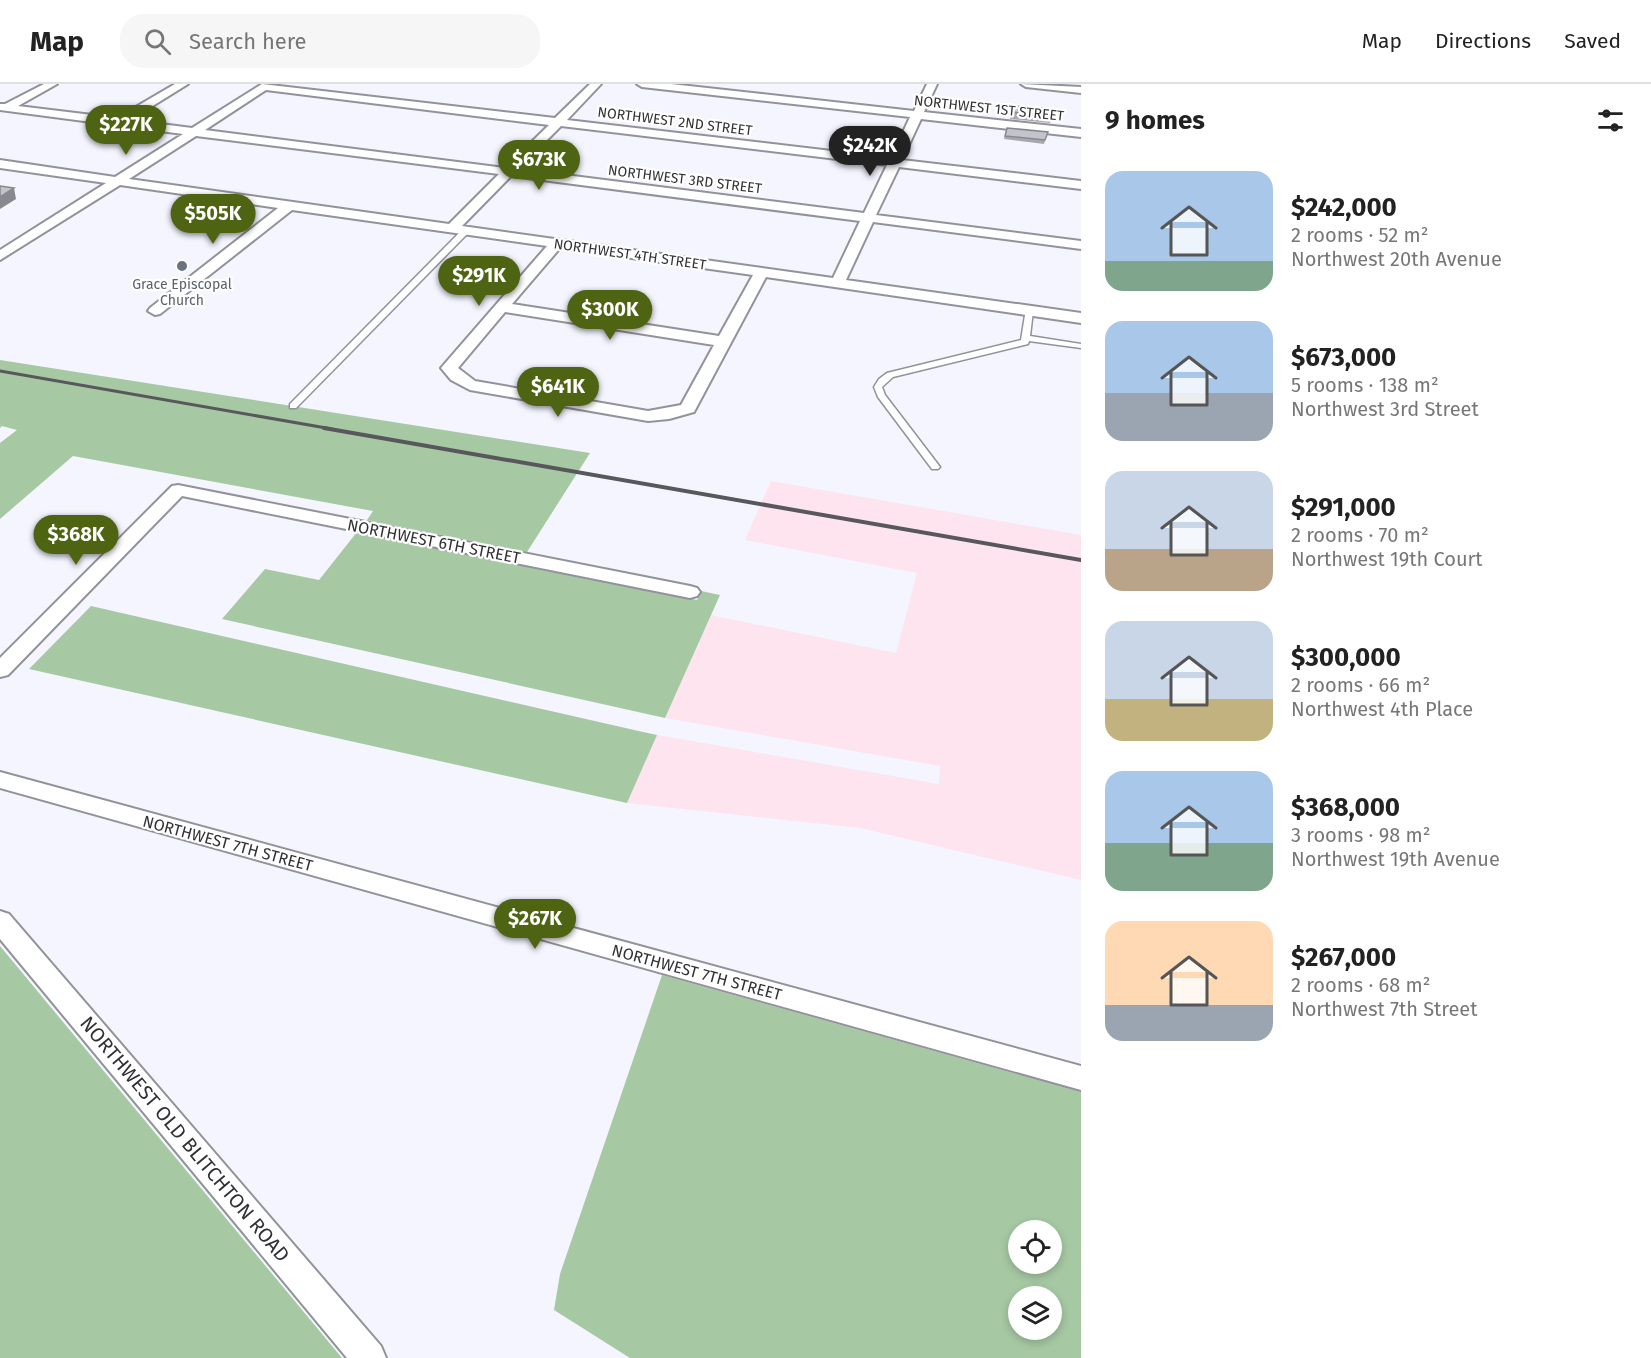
<!DOCTYPE html>
<meta charset="utf-8">
<style>
:root{--surface:#fff;--page:#f6f6f6;--text:#222;--muted:#767676;--line:#e0e0e0;--accent:#4e6412}
body{margin:0;font-family:"Fira Sans",sans-serif;background:var(--page);color:var(--text);height:100vh;display:flex;flex-direction:column;font-size:22px;white-space:nowrap}
*{box-sizing:border-box;margin:0}
p{font-size:20px;color:var(--muted)}
.icon{flex:none;width:33px;height:33px;fill:none;stroke:currentColor;stroke-width:2;stroke-linecap:round;stroke-linejoin:round}
.map{position:relative;flex:1;overflow:hidden}
.side{display:flex;flex-direction:column;background:var(--surface);width:570px}
.side>*{flex:none}
.buttons{position:absolute;left:1008px;top:1136px;display:grid;gap:12px}
.buttons a{display:grid;place-items:center;width:54px;height:54px;border-radius:50%;background:var(--surface);box-shadow:0 3px 9px #0003;font-size:30px}
.price{position:absolute;translate:-50% -51px;padding:0 14px;border-radius:21px;background:var(--accent);color:#fff;font-size:20px;line-height:39px;filter:drop-shadow(0 2px 3px #0008)}
.price::after{content:'';position:absolute;left:50%;top:36px;width:18px;height:14px;margin-left:-9px;background:inherit;clip-path:polygon(0 0,100% 0,50% 100%)}
.price.on{background:#222;color:#fff}
ul{padding:0;list-style:none}
li{display:flex;align-items:center;gap:18px;height:150px;padding:0 24px}
li span{display:grid;place-items:center;flex:none;width:168px;height:120px;border-radius:18px;color:#555}
li>.icon{margin-inline-start:auto}
span .icon{width:72px;height:72px;fill:#fffc;stroke-width:1}
li b{font-size:26px}
h2{display:flex;justify-content:space-between;align-items:center;height:72px;padding:0 24px;font-size:26px}
header{display:flex;align-items:center;gap:36px;box-sizing:border-box;height:84px;padding:0 30px;background:var(--surface);border-bottom:2px solid var(--line)}
header strong{font-size:28px}
nav{display:flex;gap:33px;margin-inline-start:auto;font-size:21px}
.search{width:420px;height:54px;background:var(--page);display:flex;align-items:center;gap:15px;box-sizing:border-box;padding:0 21px;border-radius:24px;color:var(--muted);font-size:22px}
main{display:flex;flex:1;min-height:0}
.map>svg:first-child{display:block}
.industrial{fill:#fde4ef}
.forest{fill:#a6c8a3;fill-rule:evenodd}
.lines{fill:none;stroke-linecap:round;stroke-linejoin:round}
.service-casing{stroke:#92929b;stroke-width:3}
.minor-casing{stroke:#92929b;stroke-width:4}
.service{fill:#fff;fill-rule:evenodd}
.minor{fill:#fff;fill-rule:evenodd}
.rail-far1{stroke:#57575c;stroke-width:3}
.rail{stroke:#57575c;stroke-width:4}
.wall{fill:#a8a8af}
.shaded-wall{fill:#88888f}
.building{fill:#c3c3cc;stroke:#88888f;stroke-width:1.5}
.worship-dot{fill:#6b7280;stroke:#fff;stroke-width:2}
.labels{text-anchor:middle;stroke-width:4.5;stroke-linejoin:round;paint-order:stroke}
.far-street-label{font-size:14px;fill:#313135;stroke:#fff}
.far-worship-label{font-size:14px;fill:#5b616d;stroke:#fff}
.street-label{font-size:16px;fill:#313135;stroke:#fff}
.near-street-label{font-size:20px;fill:#313135;stroke:#fff}
</style>
<header>
<strong>Map</strong>
<div class="search"><svg class="icon" aria-label="search" viewBox="0 0 24 24"><circle cx="10" cy="10" r="6"/><path d="M15 15l6 6"/></svg>Search here</div>
<nav><a>Map</a><a>Directions</a><a>Saved</a></nav>
</header>
<main>
<div class="map">
<svg width="1081" height="1274" viewBox="0 0 1081 1274">
<rect width="100%" height="100%" fill="#f5f5ff"/>
<path class="industrial" d="M771,397L1081,451V796L860,744L627,719L657,651L939,700L940,682L665,634L711,531L896,569L917,489L745,456Z"/>
<path class="forest" d="M0,276L590,369L527,468L367,436L373,427L73,372L0,435V359L17,346L2,342L0,344Z
M357,448L697,516L701,507L720,511L665,634L222,535L265,485L319,496Z
M91,522L643,648L657,651L627,719L29,585Z
M0,862L342,1274H0Z
M662,891L1081,1008V1274H630L554,1226L560,1190ZM1018,1146H1052V1179H1018ZM1018,1212H1052V1245H1018Z"/>
<g class="lines">
<g class="service-casing">
<path id="service" d="M464,144L471,146L296,324H290V320Z
M1026,225L1033,227L1030,252L1081,260V264L1029,257L1028,260L893,293L882,303L885,311L940,383L938,385H932L878,313L874,303L879,295L887,289L1021,256Z"/>
</g>
<g class="minor-casing">
<path id="minor" d="M44,0H57L18,22L117,34L175,0H188L130,36L192,44L262,0L555,34L590,0H601L567,36L891,74L910,33L642,3L637,0H671L914,27L927,0H937L924,28L1081,45V53L921,35L902,76L1081,97V105L899,83L876,131L1081,157V165L873,138L846,196L1081,229V239L766,193L694,328L669,335L648,337L470,306L451,296L441,284L547,162L292,126L160,230L155,231L148,227L150,224L278,124L120,101L0,176V166L106,99L0,84V76L115,93L183,50L0,26V20H5ZM266,6L549,41L505,84L205,46ZM561,42L887,81L864,129L518,85ZM196,52L499,90L449,140L129,95ZM511,92L860,137L833,194L462,142ZM560,164L753,191L719,252L512,220ZM505,228L714,261L681,321L648,327L475,297L458,284Z
M1021,0L1081,3V9L1026,3Z
M178,401L690,502L697,504L700,508L697,512L690,514L182,412L8,591L0,593V574L172,402Z
M0,688L1081,982V1006L0,704Z
M0,827L9,830L381,1262L386,1274H347L0,855Z"/>
</g>
<use href="#service" class="service"/>
<use href="#minor" class="minor"/>
<path class="rail-far1" d="M0,287L332,345"/>
<path class="rail" d="M324,344L1081,476"/>
</g>
<path class="wall" d="M1013,22L1054,25L1050,39L1010,35Z
M1007,44L1048,48L1044,60L1004,55Z"/>
<path class="shaded-wall" d="M14,104L16,115L0,125V113Z"/>
<path class="building" d="M1013,22L1054,25L1052,33L1011,28Z
M1007,44L1048,48L1045,56L1005,52Z
M0,102L14,104L0,113Z"/>
<circle class="worship-dot" cx="182" cy="182" r="6"/>
<g class="labels">
<g class="far-street-label">
<text transform="translate(989 24) rotate(6)" y="5">NORTHWEST 1ST STREET</text>
<text transform="translate(675 37) rotate(7)" y="5">NORTHWEST 2ND STREET</text>
<text transform="translate(685 95) rotate(7)" y="5">NORTHWEST 3RD STREET</text>
<text transform="translate(630 170) rotate(8)" y="5">NORTHWEST 4TH STREET</text>
</g>
<g class="far-worship-label">
<text x="182" y="205">Grace Episcopal<tspan x="182" dy="16">Church</tspan></text>
</g>
<g class="street-label">
<text transform="translate(434 457) rotate(11)" y="6">NORTHWEST 6TH STREET</text>
<text transform="translate(228 759) rotate(15)" y="6">NORTHWEST 7TH STREET</text>
<text transform="translate(697 888) rotate(15)" y="6">NORTHWEST 7TH STREET</text>
</g>
<g class="near-street-label">
<text transform="translate(185 1055) rotate(50)" y="7">NORTHWEST OLD BLITCHTON ROAD</text>
</g>
</g>
</svg>
<div class="buttons">
<a><svg class="icon" aria-label="locate" viewBox="0 0 24 24"><circle cx="12" cy="12" r="6"/><path d="M12 2v4M12 18v4M2 12h4M18 12h4"/></svg></a>
<a><svg class="icon" aria-label="layers" viewBox="0 0 24 24"><path d="M12 4l9 5-9 5-9-5zM3 14l9 5 9-5"/></svg></a>
</div>
<b class="price" style="left:126px;top:72px">$227K</b>
<b class="price on" style="left:870px;top:93px">$242K</b>
<b class="price" style="left:539px;top:107px">$673K</b>
<b class="price" style="left:213px;top:161px">$505K</b>
<b class="price" style="left:479px;top:223px">$291K</b>
<b class="price" style="left:610px;top:257px">$300K</b>
<b class="price" style="left:558px;top:334px">$641K</b>
<b class="price" style="left:76px;top:482px">$368K</b>
<b class="price" style="left:535px;top:866px">$267K</b>
</div>
<section class="side">
<h2>9 homes<svg class="icon" aria-label="filters" viewBox="0 0 24 24"><path d="M4 7h16M4 17h16"/><circle cx="9" cy="7" r="2"/><circle cx="15" cy="17" r="2"/></svg></h2>
<ul>
<li><span style="background:linear-gradient(#a9c7e8 75%,#7fa58c 0)"><svg class="icon" aria-label="home" viewBox="0 0 24 24"><path d="M3 11l9-7 9 7M6 9v11h12V9"/></svg></span><div><b>$242,000</b><p>2 rooms · 52 m²</p><p>Northwest 20th Avenue</p></div></li>
<li><span style="background:linear-gradient(#a9c7e8 60%,#9aa5b1 0)"><svg class="icon" aria-label="home" viewBox="0 0 24 24"><path d="M3 11l9-7 9 7M6 9v11h12V9"/></svg></span><div><b>$673,000</b><p>5 rooms · 138 m²</p><p>Northwest 3rd Street</p></div></li>
<li><span style="background:linear-gradient(#c9d6e8 65%,#b9a48a 0)"><svg class="icon" aria-label="home" viewBox="0 0 24 24"><path d="M3 11l9-7 9 7M6 9v11h12V9"/></svg></span><div><b>$291,000</b><p>2 rooms · 70 m²</p><p>Northwest 19th Court</p></div></li>
<li><span style="background:linear-gradient(#c9d6e8 65%,#c2b280 0)"><svg class="icon" aria-label="home" viewBox="0 0 24 24"><path d="M3 11l9-7 9 7M6 9v11h12V9"/></svg></span><div><b>$300,000</b><p>2 rooms · 66 m²</p><p>Northwest 4th Place</p></div></li>
<li><span style="background:linear-gradient(#a9c7e8 60%,#7fa58c 0)"><svg class="icon" aria-label="home" viewBox="0 0 24 24"><path d="M3 11l9-7 9 7M6 9v11h12V9"/></svg></span><div><b>$368,000</b><p>3 rooms · 98 m²</p><p>Northwest 19th Avenue</p></div></li>
<li><span style="background:linear-gradient(#ffd9b3 70%,#9aa5b1 0)"><svg class="icon" aria-label="home" viewBox="0 0 24 24"><path d="M3 11l9-7 9 7M6 9v11h12V9"/></svg></span><div><b>$267,000</b><p>2 rooms · 68 m²</p><p>Northwest 7th Street</p></div></li>
</ul>
</section>
</main>
